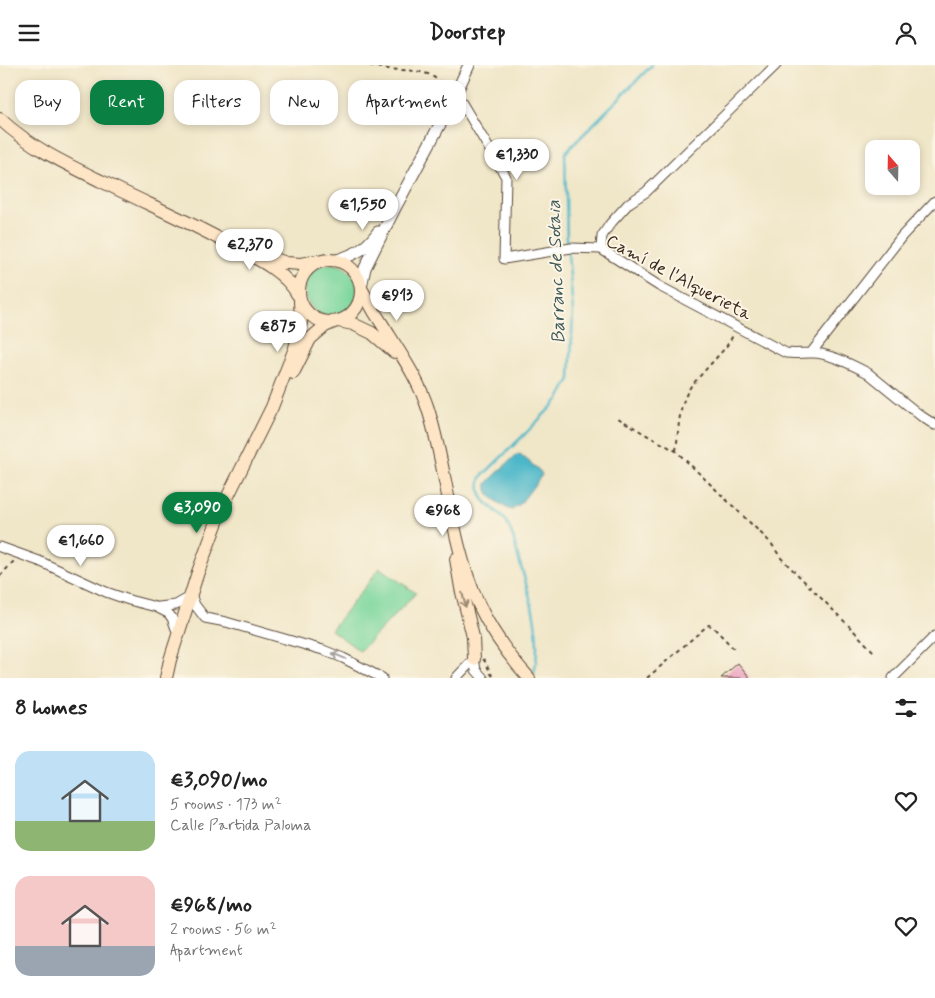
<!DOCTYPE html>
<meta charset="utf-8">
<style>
:root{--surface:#fff;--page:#f6f6f6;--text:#222;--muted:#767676;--accent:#0b8043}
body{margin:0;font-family:Mynerve,sans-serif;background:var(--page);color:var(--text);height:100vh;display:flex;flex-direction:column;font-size:19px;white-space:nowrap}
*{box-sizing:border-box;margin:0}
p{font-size:16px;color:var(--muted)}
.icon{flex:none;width:28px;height:28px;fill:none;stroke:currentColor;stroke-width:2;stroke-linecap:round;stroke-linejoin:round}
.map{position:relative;height:613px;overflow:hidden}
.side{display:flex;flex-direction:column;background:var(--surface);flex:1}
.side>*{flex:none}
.hud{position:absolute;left:15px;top:15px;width:500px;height:45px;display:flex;gap:10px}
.needle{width:32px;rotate:340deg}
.tools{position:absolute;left:865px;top:75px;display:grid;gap:10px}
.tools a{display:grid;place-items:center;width:55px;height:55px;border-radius:10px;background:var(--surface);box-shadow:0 2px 8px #0003;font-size:25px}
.price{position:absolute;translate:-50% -42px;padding:0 11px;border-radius:18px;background:#fff;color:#222;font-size:16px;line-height:32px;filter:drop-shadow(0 1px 2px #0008)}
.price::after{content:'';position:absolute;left:50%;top:30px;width:15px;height:11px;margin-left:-8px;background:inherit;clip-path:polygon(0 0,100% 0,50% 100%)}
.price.active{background:var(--accent);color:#fff}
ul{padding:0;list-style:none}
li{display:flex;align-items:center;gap:15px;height:125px;padding:0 15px}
li span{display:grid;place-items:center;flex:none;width:140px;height:100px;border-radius:15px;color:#555}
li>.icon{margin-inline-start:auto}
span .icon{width:60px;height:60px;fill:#fffc;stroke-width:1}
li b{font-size:21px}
h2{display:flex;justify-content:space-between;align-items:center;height:60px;padding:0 15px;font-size:21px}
.chip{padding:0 18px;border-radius:15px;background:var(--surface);box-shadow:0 2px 8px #0003;font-size:18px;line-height:45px}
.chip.active{background:var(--accent);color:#fff}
header{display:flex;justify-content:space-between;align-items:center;height:65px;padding:0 15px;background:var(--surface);font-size:22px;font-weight:700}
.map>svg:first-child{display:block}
.green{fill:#7dd79e;stroke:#5c805e}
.water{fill:#4cb7c9;stroke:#447074}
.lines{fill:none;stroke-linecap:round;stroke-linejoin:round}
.stream{stroke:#4cb7c9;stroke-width:2.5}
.building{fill:#ea9bbb}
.minor-casing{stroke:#564638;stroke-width:11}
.tertiary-casing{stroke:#564638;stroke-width:13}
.secondary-casing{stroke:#564638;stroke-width:14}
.path{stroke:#564638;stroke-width:2;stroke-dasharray:4 4;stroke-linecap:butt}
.minor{stroke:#fff;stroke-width:9}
.tertiary{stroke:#fff;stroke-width:11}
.secondary{stroke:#fde5c5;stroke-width:12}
.oneway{stroke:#9c8872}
.oneway2{stroke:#a79f9a}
.labels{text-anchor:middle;stroke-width:4;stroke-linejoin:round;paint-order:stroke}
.street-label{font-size:18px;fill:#3b2a1e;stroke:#fcf5e5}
.water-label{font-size:19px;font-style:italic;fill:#415b5a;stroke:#fcf5e5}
</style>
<header><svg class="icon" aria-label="menu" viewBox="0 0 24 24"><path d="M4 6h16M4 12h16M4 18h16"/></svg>Doorstep<svg class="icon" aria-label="person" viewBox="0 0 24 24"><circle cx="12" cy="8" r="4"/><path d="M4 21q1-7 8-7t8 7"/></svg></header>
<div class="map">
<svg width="935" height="613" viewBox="0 0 935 613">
<rect width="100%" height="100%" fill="#fcf5e5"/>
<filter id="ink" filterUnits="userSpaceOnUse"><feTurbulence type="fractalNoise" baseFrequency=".02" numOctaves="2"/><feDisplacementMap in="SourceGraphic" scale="10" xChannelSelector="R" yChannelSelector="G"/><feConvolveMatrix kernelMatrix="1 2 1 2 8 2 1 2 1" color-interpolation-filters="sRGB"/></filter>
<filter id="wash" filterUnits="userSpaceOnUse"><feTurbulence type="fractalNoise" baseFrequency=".0096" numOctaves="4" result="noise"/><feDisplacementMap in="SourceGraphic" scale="20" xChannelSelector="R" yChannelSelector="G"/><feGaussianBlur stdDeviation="1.12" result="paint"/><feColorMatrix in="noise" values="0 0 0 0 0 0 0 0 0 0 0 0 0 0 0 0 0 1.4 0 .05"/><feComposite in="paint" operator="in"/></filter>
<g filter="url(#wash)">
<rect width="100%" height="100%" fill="#f0e6c8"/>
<path class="green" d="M305 225a26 26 0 1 1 52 0a26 26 0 1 1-52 0Z
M380,503L416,528L360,586L331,565Z"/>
<path class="water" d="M520,389L540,406L542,410L520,439L512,445C506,444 490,433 488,427C486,423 487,421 487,418L516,390Z"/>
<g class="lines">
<path class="stream" d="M534,608C543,570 530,531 519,495C516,484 514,472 509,462C500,441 473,441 481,412L526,368L559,334L570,314L573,246L567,178L565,88L652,0"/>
</g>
<g id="blocks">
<path class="building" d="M738,598L750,613H721Z"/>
</g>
</g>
<g filter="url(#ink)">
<use href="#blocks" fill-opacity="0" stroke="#564638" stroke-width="1"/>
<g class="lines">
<g class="minor-casing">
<path id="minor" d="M456,28L506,112L504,194L571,183L601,184L659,221L786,288C795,289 802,288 811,288C827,287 853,300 868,308L921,351L935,360
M601,184L602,171L610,159L629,138L646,127L776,0
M811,288L902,171L935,136
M0,482L39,496L106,527L129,535L156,542L168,548L172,553L178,569
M191,530L195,540L205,553L226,557L323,585L343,593L382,613
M159,542L176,540L190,532
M474,594L476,605L483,613
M456,613L474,594
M893,613L935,571"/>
</g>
<g class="tertiary-casing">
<path id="tertiary" d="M337,195C356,189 366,184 378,167
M361,222L365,203L394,145L452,37L469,0"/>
</g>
<g class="secondary-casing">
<path id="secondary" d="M0,54C30,82 66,99 103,117C145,138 188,156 229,179C254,192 284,205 298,230
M259,188L286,198L301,199L317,196
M299 226a31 31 0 1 1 62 0a31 31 0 1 1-62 0Z
M362,225C370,240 379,255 389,270C404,294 419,316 428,344C448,407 450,476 478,538C491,566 508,590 529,613
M338,256L353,259L372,268L394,287
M293,308L310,274L325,261L334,257
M456,494L461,523L473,572L474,594
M166,613L170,595L198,507L223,441L272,342L295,283L301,258L300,236"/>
</g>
<path class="path" d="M370,0C389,7 410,3 428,9C435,12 441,18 448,23
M618,353L650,372L676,386L771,478L781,493L848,560L874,587
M676,386C679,363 678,341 691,321L726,282L734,269
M0,511L14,496
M483,594C489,600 488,608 495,613
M647,613L707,561L709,560L713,562L736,586"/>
<use href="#minor" class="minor"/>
<use href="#tertiary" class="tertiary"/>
<use href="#secondary" class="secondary"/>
</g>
<defs><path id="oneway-shaft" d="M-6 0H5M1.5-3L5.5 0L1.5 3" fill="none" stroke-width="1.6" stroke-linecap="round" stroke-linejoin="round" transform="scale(1.25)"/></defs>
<use class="oneway" href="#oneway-shaft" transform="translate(464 535) rotate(76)"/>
<use class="oneway2" href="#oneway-shaft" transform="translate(339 591) rotate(-157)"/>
</g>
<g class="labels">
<g class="street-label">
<text transform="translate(679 212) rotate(28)" y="6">Camí de l'Alquerieta</text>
</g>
<g class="water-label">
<text transform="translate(555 207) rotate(-92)" y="7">Barranc de Sotaia</text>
</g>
</g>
</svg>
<div class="tools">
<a><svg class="needle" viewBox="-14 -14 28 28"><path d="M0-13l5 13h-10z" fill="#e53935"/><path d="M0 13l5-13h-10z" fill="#767676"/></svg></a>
</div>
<b class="price" style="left:517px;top:116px">€1,330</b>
<b class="price" style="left:363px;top:166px">€1,550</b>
<b class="price" style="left:250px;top:206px">€2,370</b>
<b class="price" style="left:397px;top:257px">€913</b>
<b class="price" style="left:278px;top:288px">€875</b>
<b class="price active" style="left:197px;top:469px">€3,090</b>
<b class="price" style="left:443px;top:472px">€968</b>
<b class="price" style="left:81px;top:502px">€1,660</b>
<div class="hud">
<a class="chip">Buy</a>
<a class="chip active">Rent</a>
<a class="chip">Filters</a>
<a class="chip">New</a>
<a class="chip">Apartment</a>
</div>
</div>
<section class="side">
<h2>8 homes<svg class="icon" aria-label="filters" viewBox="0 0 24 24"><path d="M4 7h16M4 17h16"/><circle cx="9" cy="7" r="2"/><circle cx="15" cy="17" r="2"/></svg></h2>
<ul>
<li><span style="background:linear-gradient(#bfe0f5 70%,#8fb573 0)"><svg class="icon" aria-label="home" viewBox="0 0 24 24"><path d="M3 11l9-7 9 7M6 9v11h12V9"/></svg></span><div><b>€3,090/mo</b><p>5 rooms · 173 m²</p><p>Calle Partida Paloma</p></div><svg class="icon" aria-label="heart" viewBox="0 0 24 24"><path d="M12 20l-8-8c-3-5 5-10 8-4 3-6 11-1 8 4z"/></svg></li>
<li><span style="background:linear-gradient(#f6c9c9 70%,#9aa5b1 0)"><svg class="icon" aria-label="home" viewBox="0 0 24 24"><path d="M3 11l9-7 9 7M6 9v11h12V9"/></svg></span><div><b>€968/mo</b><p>2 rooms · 56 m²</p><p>Apartment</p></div><svg class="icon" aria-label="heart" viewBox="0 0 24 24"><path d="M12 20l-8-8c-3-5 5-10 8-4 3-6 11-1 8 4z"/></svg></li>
</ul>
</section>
